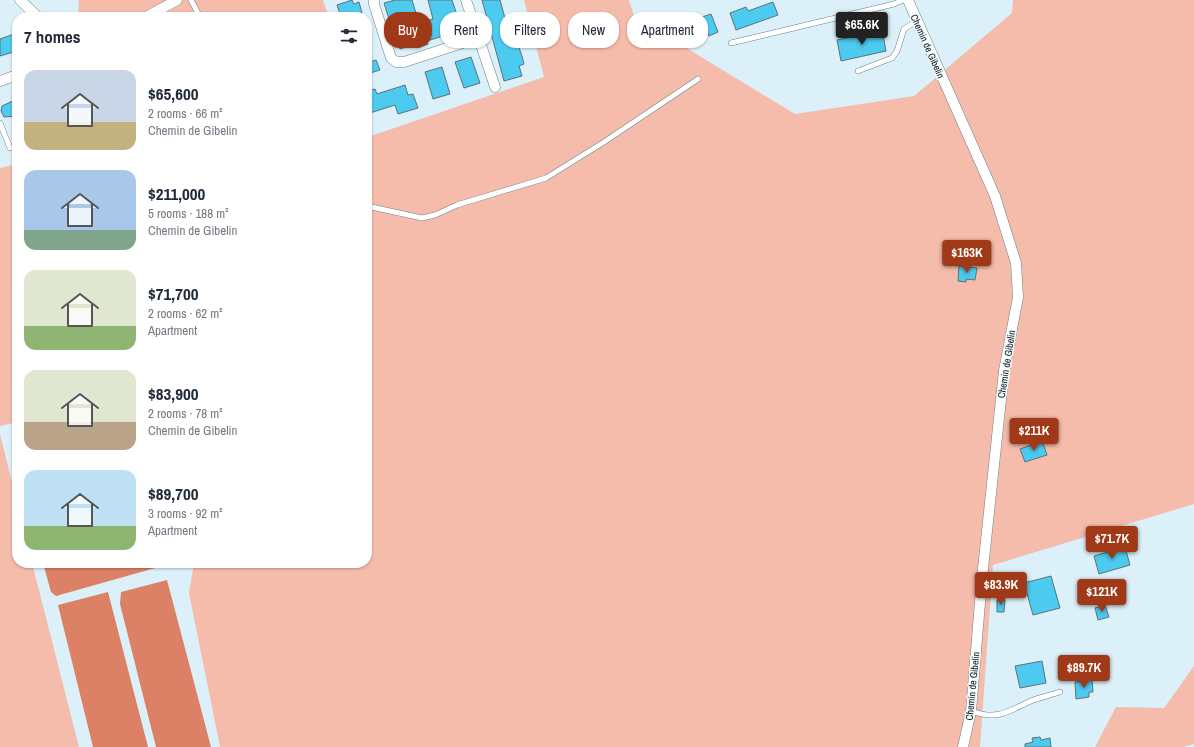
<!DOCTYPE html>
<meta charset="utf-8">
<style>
:root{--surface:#fff;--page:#f6f6f7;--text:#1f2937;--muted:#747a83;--accent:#a03917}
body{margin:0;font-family:"Archivo Narrow",sans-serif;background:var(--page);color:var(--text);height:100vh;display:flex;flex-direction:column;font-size:15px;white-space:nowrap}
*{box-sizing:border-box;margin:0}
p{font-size:13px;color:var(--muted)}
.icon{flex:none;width:22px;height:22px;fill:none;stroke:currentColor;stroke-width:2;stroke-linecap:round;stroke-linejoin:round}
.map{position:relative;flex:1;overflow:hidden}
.side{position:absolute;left:12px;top:12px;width:360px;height:556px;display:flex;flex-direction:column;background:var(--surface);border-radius:16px;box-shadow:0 1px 3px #0004}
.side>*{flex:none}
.top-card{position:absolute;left:384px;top:12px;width:380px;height:36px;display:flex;gap:8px}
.price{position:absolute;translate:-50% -34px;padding:0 9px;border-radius:4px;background:var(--accent);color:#fff;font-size:13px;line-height:26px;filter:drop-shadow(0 1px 2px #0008)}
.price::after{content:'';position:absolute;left:50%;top:24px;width:12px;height:9px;margin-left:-6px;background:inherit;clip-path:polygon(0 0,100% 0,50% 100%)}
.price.on{background:#222;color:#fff}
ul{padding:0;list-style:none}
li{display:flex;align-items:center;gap:12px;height:100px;padding:0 12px}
li span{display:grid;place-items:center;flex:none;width:112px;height:80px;border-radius:12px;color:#555}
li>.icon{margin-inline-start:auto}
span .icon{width:48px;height:48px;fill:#fffc;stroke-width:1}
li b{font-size:17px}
h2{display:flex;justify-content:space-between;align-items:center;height:48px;padding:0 12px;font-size:17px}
.chip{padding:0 14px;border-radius:16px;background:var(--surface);box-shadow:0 1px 3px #0004;font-size:14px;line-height:36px}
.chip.on{background:var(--accent);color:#fff}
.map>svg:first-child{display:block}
.green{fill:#f5bcab}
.water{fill:#dc8165}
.building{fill:#4ccaef;stroke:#5f7278}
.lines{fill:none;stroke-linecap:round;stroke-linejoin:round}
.lane-casing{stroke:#6e8087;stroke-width:6}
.street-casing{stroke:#6e8087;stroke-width:11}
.lane{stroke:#fff;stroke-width:5}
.street{stroke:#fff;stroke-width:10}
.labels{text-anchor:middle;stroke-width:3;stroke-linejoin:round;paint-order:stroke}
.street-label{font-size:10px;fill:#0f1619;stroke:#f3fbfe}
</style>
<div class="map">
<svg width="1194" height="747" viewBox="0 0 1194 747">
<rect width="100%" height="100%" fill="#dbf0f8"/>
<path class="green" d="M79,0H323L329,17H78Z
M524,0H629L634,16L795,114L914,96L1012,13L1013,0H1194V504L993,565L980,747H220L189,593L194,563H367V126L371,136L544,77Z
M17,164V422L0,426V168Z
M0,434L17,502V563H32L79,747H0Z
M1194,666V744L1183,747H1095L1116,707L1164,708Z"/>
<path class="water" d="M43,563H173L56,596L51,592Z
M167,580L211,747H156L120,604L121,592Z
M108,592L148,747H93L58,605Z"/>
<path class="building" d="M352,0L354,4L359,2L362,13L348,17H341L337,5Z
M395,0H412L419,23L433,19L428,0H452L462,30L427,41L428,44L417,48L416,44L400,49L392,22H390L384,3Z
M482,0H500L509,33L513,31L522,56L524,64L519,66L522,76L504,81Z
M773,2L778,15L736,30L730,13L746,7L748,11Z
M711,14L718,32L709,36L702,17Z
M882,30L886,51L841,61L837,40Z
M17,33V51L0,56V39Z
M471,57L480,83L464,88L455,62Z
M376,60L380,70L367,74V63Z
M442,67L450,94L433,99L425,72Z
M405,85L408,95L413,94L418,108L398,114L395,105L370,113L367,106V91L375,89L377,94Z
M17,99V116L4,117L1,111L2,106Z
M959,266L977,268L975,280L966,279V282L958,281Z
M1042,441L1047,455L1025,462L1020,449Z
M1125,547L1130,565L1099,574L1094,556Z
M1051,576L1060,608L1033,615L1024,583Z
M997,600H1005L1004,612H997Z
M1105,605L1109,617L1098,620L1095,608Z
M1042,661L1046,683L1020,688L1015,666Z
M1092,680L1093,692H1089V697L1076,699L1075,682Z
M1040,737L1041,740L1050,738L1051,747H1025V744L1033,742L1032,738Z"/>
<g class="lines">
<g class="lane-casing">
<path id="lane" d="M191,0L200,17
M731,43L894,4L903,0
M858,71L892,58L897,51L904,29L917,21
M0,123L10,148
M367,206L422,218L435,215L457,205L546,178L604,142L698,79
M971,711C999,721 1008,711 1033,700C1042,697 1051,695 1060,692"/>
</g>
<g class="street-casing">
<path id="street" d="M20,0L38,17
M374,0V4L391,58L396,62H404L478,38
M466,0L495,87
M908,0L995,196L1016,263L1018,297L1004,371L982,578L971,711L963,747
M146,17L177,0
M0,81L17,75"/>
</g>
<use href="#lane" class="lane"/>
<use href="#street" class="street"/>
</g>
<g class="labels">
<g class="street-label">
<text transform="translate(928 46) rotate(66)" y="4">Chemin de Gibelin</text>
<text transform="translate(1006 364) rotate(-81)" y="4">Chemin de Gibelin</text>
<text transform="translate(972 686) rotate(-84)" y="4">Chemin de Gibelin</text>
</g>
</g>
</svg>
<b class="price on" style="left:862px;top:46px">$65.6K</b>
<b class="price" style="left:967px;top:274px">$163K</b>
<b class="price" style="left:1034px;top:452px">$211K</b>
<b class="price" style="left:1112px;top:560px">$71.7K</b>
<b class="price" style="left:1001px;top:606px">$83.9K</b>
<b class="price" style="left:1102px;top:613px">$121K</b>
<b class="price" style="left:1084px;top:689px">$89.7K</b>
<div class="top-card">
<a class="chip on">Buy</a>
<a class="chip">Rent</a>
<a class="chip">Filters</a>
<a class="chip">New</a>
<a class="chip">Apartment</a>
</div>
<section class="side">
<h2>7 homes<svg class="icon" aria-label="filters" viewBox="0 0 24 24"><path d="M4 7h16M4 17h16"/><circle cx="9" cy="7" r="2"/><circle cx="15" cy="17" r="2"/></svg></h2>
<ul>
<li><span style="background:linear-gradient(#c9d6e8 65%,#c2b280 0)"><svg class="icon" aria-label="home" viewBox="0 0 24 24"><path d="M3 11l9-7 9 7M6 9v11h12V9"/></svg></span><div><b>$65,600</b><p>2 rooms · 66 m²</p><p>Chemin de Gibelin</p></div></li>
<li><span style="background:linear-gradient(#a9c7e8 75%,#7fa58c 0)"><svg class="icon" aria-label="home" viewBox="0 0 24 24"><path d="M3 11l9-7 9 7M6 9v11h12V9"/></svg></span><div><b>$211,000</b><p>5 rooms · 188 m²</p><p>Chemin de Gibelin</p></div></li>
<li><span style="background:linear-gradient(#dfe7d0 70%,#8fb573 0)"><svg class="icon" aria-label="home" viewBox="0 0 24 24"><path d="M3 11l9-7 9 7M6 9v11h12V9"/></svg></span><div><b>$71,700</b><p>2 rooms · 62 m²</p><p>Apartment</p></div></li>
<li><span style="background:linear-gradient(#dfe7d0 65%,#b9a48a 0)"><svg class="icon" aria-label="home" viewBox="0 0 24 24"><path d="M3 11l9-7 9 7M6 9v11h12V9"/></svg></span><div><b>$83,900</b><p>2 rooms · 78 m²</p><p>Chemin de Gibelin</p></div></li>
<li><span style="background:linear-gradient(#bfe0f5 70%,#8fb573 0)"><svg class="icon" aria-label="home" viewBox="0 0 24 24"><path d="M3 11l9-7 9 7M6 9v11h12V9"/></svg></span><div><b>$89,700</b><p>3 rooms · 92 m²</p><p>Apartment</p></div></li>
</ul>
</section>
</div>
